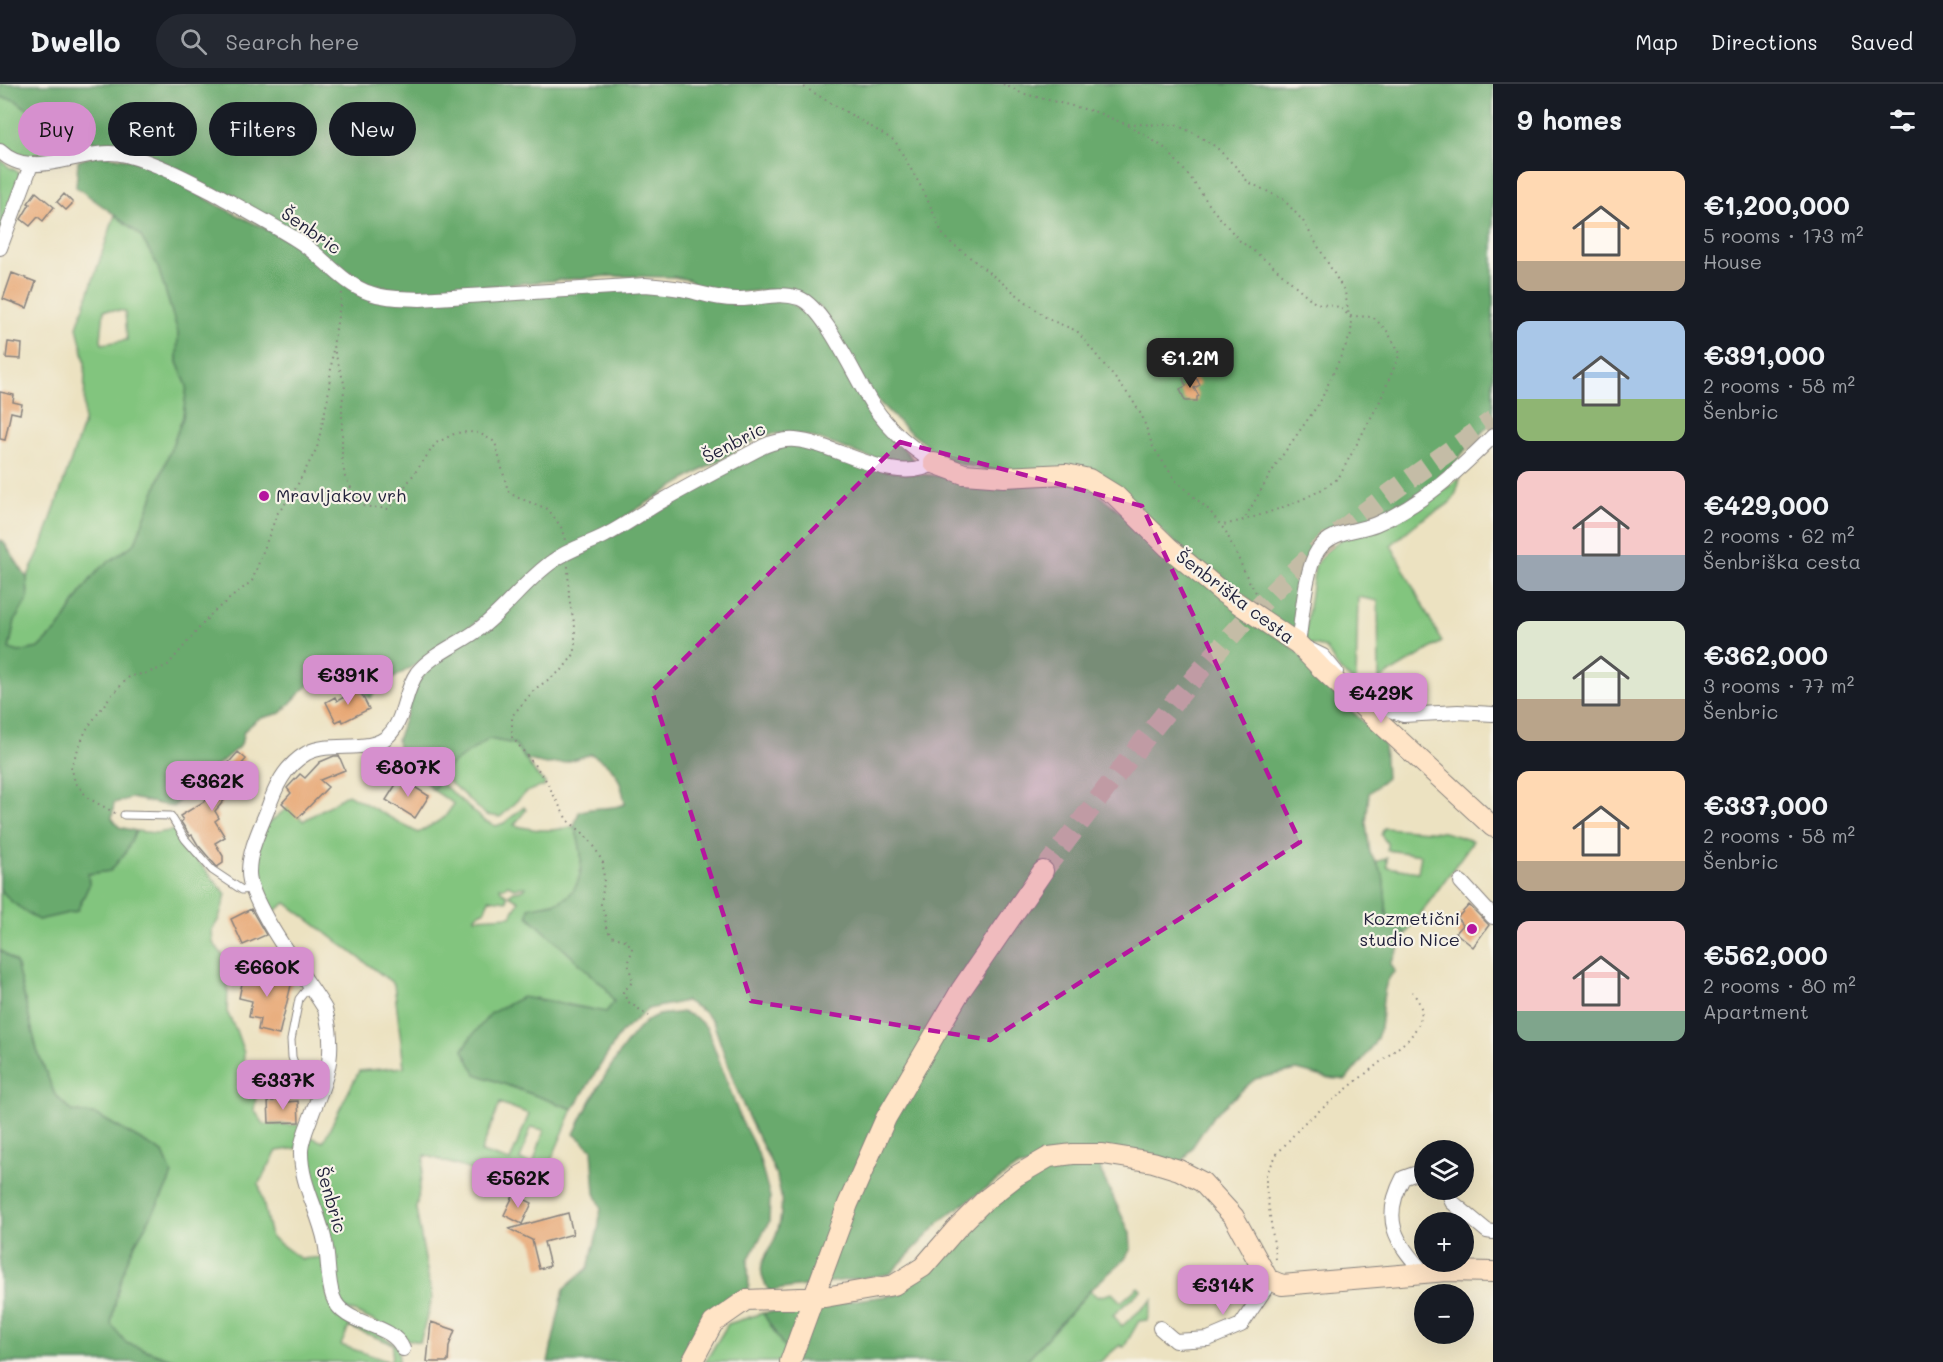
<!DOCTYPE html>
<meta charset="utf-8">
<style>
:root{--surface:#171b24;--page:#242831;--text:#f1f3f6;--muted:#9ea1a6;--line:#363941;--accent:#d690ce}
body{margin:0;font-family:Mali,sans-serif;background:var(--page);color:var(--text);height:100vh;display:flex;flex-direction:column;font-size:22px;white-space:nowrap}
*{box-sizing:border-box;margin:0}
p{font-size:20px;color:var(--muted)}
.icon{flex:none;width:33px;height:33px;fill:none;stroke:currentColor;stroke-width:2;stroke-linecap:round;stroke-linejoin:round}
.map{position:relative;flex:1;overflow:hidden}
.panel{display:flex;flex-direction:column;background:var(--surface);width:450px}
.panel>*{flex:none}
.hud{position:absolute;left:18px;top:18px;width:570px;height:54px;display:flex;gap:12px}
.tools{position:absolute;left:1414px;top:1056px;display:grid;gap:12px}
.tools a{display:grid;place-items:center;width:60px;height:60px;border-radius:50%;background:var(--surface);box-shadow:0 6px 24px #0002;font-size:30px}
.price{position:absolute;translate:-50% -51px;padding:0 14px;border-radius:12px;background:var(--accent);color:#111;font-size:20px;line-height:39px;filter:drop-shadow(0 2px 3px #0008)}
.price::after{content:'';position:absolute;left:50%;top:36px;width:18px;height:14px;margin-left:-9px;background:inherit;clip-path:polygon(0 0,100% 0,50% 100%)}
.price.current{background:#222;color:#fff}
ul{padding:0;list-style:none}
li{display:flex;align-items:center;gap:18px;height:150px;padding:0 24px}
li span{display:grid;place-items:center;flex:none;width:168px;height:120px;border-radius:12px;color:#555}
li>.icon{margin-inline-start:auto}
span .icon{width:72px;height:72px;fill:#fffc;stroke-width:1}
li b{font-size:26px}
h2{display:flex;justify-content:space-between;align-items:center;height:72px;padding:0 24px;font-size:26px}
.tag{padding:0 21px;border-radius:27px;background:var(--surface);box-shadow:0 6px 24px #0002;font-size:21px;line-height:54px}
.tag.current{background:var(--accent);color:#111}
header{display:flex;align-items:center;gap:36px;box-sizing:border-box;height:84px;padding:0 30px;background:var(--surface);border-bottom:2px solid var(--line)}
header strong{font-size:28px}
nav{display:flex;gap:33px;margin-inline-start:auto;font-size:21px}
.search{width:420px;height:54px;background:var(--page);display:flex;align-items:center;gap:15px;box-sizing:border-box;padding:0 21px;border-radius:33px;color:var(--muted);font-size:22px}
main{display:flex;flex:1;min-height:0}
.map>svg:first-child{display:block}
.green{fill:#82c57e;stroke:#52745c;stroke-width:1.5;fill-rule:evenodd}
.forest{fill:#69aa6d;stroke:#466654;stroke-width:1.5}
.building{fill:#e7a46f}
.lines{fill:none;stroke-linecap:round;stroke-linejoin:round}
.secondary-tunnel{stroke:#c4bca6;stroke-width:20;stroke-dasharray:20 10;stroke-linecap:butt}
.lane-casing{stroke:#87827e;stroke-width:9}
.street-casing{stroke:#87827e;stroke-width:16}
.secondary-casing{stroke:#87827e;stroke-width:22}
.path{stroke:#87827e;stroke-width:2;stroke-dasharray:1.5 4.5;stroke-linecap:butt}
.lane{stroke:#fff;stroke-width:7}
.street{stroke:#fff;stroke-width:14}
.secondary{stroke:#ffe4c6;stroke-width:20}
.marked{fill:#b5179e;fill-opacity:0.2;stroke:#b5179e;stroke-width:4.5;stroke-dasharray:12 8;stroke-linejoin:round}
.poi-dot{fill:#b5179e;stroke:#f7f3e8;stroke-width:2}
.labels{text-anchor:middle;stroke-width:4.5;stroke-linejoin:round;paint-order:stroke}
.street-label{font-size:18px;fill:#22223b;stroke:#f7f3e8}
.poi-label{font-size:18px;fill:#22223b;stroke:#f7f3e8;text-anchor:start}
</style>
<header>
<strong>Dwello</strong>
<div class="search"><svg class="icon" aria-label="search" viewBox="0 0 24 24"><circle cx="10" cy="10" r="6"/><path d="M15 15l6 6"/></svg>Search here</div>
<nav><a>Map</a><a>Directions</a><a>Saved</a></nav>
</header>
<main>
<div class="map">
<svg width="1493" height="1278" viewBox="0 0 1493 1278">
<rect width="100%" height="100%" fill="#f7f3e8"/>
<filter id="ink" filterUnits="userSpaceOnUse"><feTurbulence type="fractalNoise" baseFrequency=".0167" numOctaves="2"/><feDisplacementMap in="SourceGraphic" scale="12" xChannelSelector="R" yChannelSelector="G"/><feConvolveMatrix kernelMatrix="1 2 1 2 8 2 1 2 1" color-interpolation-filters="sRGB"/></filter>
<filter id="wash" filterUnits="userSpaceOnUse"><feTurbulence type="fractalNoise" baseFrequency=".008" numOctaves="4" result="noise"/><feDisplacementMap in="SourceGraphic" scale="24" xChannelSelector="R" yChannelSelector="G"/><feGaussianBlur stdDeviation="1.35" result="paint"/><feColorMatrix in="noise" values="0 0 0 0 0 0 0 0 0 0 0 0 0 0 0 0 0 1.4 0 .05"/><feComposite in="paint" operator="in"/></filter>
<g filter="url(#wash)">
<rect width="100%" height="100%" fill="#ece2c1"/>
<path class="green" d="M0,13L15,16L26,24L49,29L64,37L83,48L97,61C66,68 25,88 0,58Z
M0,75L9,83L20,89V101L0,151Z
M115,131L140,151L157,180L178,248L177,278L187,302L183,333L135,459L99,485L84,504L60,543L39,564L19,568L9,566L15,536L28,514L27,494L42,461L84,338L85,277L77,243ZM104,226L125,227L127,256L102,260L101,256Z
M1460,394C1455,425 1443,421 1420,437C1410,444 1401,453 1391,461L1442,558L1379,596L1378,517L1358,513L1356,600L1338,584L1326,564L1308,560L1305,551L1315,482L1324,468L1343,454L1407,432Z
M489,655L515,660L535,689L545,699L544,703C524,703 514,722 500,733L486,731L443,692L450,681Z
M439,697L483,736L496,742L504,739L524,723L526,726L514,741C534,747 554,748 574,742C583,765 588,801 562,816C553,821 539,821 529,824L528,832L606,904L614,918L606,928L535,914L471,953L463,966L476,990L573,1025L541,1100L511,1099L425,1071L416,1125L432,1214L420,1258L406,1255L394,1246L343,1223L338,1218L305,1083L309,1052L323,1058L359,987L404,983L394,900L286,819L269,831L257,808L255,772L266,741L290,722L303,737L348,710L418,749L444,734L454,720L433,706ZM508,801L514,804L526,803L524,806L514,807L509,811L519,817L511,832L475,834V832L485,826L489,815L507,817V811L501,807L500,803L504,804ZM500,1019L529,1030L510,1077L481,1068ZM531,1043L544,1046L533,1080L520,1076Z
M1384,744L1444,748L1473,757L1406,850L1387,830L1383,790L1376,778L1387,774V783L1418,788L1421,771L1387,766V759L1381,751Z
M175,746L183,759L226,810L219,835L212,846L213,859L229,878L227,928L236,946L244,969L242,1005L257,1006L254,1026L264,1040L304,1041L298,1064L277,1067L259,1100L271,1153L301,1175L324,1173L328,1214L398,1262L399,1278H391L393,1260L349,1243L341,1261L390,1278H180L126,1259L111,1240C116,1212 122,1185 135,1160C148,1137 163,1115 172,1090L163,1069L97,1031L72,1027L55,1011L37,966L16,879L0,866V805L12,818L38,836L77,827L89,801L88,790L110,787L125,769L136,747L156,749Z
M1138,1203L1141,1206L1113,1231L1122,1242L1153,1215L1147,1236L1139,1237L1124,1263L1120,1261L1100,1278H1025L1090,1207L1098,1213L1112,1209L1121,1218Z
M763,1229L793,1278H705L728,1240Z"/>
<path class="forest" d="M0,0H1493V337L1460,372L1447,392L1404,422L1365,438L1341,441L1326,449L1311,466L1296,551L1225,507L1118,405L995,388L949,378L906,345L867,306L820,223L769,206L720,210L706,208L689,196L674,193L608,192L398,210L359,199L149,72L120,62L97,61L83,48L64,37L49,29L26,24L15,16L0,13Z
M98,70L144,78L221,123L286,155L363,213L608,201L786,216L804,227L826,247L857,308L915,378C862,386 816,337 762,352C705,384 648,416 595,453C523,502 457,557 382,601L370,614L353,601L320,593L302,607L281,629L258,635L244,647L241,661L215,683L198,692L174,723L131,714L114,719L112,734L119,743L136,747L125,769L110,787L88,790L89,801L77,827L38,836L12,818L0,805V456L3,457L27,494L28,514L15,536L9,565L19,568L39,564L60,543L84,504L99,485L135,459L183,333L187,302L177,278L178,248L157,180L140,151L115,131L76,103L78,77Z
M790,359L887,387L995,397H1037L1087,401L1307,575L1326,602L1384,658L1386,694L1369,709L1366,739L1370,769L1383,790L1387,830L1406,850L1391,880L1395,887C1377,903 1386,934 1377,954C1370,969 1356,983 1346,996L1327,994L1297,986L1255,995L1213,1032L1181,1080L1166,1075L1017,1083L945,1133L890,1190L769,1207C750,1176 772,1172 778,1145C781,1136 782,1122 781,1113C778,1086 761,1061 750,1037C735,1005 725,971 713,938L703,927L686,917L648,925L620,950L573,1025L476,990L463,966L471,953L491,929L522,913L606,928L614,918L606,904L528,832L529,824C538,821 553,821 562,816C588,801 583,765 574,742L579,728C595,721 610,727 625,720C621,694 615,682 591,670L563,679L545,680L525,675L515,660L489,655L450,681L433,706L399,671L397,656L417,599L427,586L545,487L775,361Z
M0,866L16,879L37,966L55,1011L72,1027L97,1031L163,1069L172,1090C163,1115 148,1137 135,1160C122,1185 116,1212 111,1240L126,1259L180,1278H0Z
M682,928L695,933L707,944L741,1036L758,1069L770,1113L769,1138L748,1176L749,1208C717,1215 699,1252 685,1278H548L564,1205L588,1184L598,1146L601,1123L595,1109L592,1065L574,1050C586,1024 629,942 655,932C663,929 674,930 682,928Z
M1100,1076L1101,1088L1130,1149L1131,1164L1125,1175L1092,1204L1025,1278H793L763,1229L900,1210L929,1165L1046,1078Z"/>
<g id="blocks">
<path class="building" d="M36,108L54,123L43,137L38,133L30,142L21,135L30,120L28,119Z
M64,110L73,119L66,126L57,118Z
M12,189L36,198L27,224L3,215Z
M8,258L22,260L21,275L6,274Z
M1190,291L1197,295L1200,301L1194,304L1199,312L1197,313V317H1185L1180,305L1186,302L1183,295Z
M0,308L14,311L13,318L22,320L20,330L11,328L5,356L0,355Z
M359,605L369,625L343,638L342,635L336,638L326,618L335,613L337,617Z
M238,668L246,675L231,693L239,699L215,727L219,734L215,737L225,753L215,759L223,772V779L217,783L198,761L192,751L190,752L181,738L183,736L180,732L210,714L203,708Z
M334,672H339L345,686L320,696L328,703L298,734L282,719L291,709L287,704L300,690L305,694L320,678Z
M400,694L429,712L415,734L386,716Z
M1469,821L1489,841L1473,863L1456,849L1463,841L1457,834Z
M251,825L266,851L243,861L231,835Z
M245,885L259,888V885L293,893L279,951L258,946L260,935L249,933L252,917L239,914Z
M274,1013H287V1018L298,1017L299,1038L269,1039L268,1017H274Z
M514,1110L532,1119L522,1140L504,1131Z
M568,1129L573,1150L544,1158L550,1182L539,1185L532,1156L509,1145Z
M431,1238L455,1246L449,1262L448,1278H427Z"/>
</g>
</g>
<g filter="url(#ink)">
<use href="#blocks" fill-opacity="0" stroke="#87827e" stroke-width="1.5"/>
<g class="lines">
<path class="secondary-tunnel" d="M1043,787C1125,681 1205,569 1304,478C1363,425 1429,382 1493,336"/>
<g class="lane-casing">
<path id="lane" d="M124,731L171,732L185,755L212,786L242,806L251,805
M310,901L299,915L291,956L292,973L302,1002L320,1010"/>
</g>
<g class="street-casing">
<path id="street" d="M0,67C34,100 84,60 126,71C159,80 189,96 218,111C245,126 271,140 297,156C322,171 342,200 370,209C386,215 403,214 420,215L645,201C657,202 669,203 681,205C701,209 720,216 740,215C760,215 778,207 799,214C826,224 857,299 874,323C890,347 911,363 934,379C895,404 836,359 795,356C784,355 774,358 764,362C730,380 697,397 664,416C644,427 626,441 606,451C589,460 569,465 553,477C527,495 508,522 483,542C463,559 434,568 417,589C404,607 405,635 389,651C370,671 332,656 307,669C284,682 275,704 267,727C259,747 249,767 249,788C248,819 307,895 325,925C336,966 329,989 313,1027C309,1039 302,1053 301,1066C300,1099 319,1127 325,1158C329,1176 327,1196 333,1213C344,1244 390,1236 403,1265
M0,164L31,81
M1336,588L1323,572L1298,560C1302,535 1305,485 1318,466C1332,446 1356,448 1376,440C1422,421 1458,387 1493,352
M1354,605L1380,622L1403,631L1458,628L1493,630
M1461,798L1493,833
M1448,1106L1452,1118L1487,1147L1493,1148
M1424,1189C1395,1157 1381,1136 1403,1094L1414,1090H1425
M1160,1244L1175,1257L1208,1255L1241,1241L1271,1196"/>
</g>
<g class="secondary-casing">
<path id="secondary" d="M934,379L964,390L1004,393L1066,390L1089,395L1115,411L1168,463L1223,509L1298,560L1322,585L1493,743
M692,1278L713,1239L746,1216L825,1213L894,1201L923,1183L956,1145L984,1117L1016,1092L1049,1073L1073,1070H1103L1153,1078L1179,1086L1202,1098L1234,1133L1268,1195L1282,1201L1447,1187L1493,1188
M790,1278L848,1120L886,1034L961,906L1043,787"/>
</g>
<path class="path" d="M799,0L895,57L924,108L944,153L1048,235L1077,247L1131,314L1142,332L1153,363L1176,397L1209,426L1226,448L1248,495L1258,512
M1003,0L1021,9L1096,28L1125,40L1148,53L1166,65L1190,93L1213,126L1240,157L1271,180L1315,219L1340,223L1352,235L1351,250L1320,318L1277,379L1243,437
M1128,40L1176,41L1194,49L1216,63L1238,85L1248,98L1283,115L1303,137L1345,208L1349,232L1373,233L1387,247L1400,269L1380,317L1339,393C1315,415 1256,434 1223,441
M342,209L333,262L345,302L342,319V375L345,393L361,422L389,425L436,359L456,349L469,348L479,349L495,358L508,407L516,413L548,425L561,443L565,456
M568,482L569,514L575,543V569L562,586L535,605L512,632V653L544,693L567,736L582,748L594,762L603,779L604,798L601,820L605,832L606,843L611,852L625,856L632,863C632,869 628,877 629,883C632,898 637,894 623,908L627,917L649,932
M115,729L88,714L75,698L71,682L86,646L109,614L130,592L147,589L167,582L213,528L252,497L277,430L292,411L317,364L328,313L333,265
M1276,1175L1266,1103V1091L1277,1070L1304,1039L1409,955C1424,934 1427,926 1410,905"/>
<use href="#lane" class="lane"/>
<use href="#street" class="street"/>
<use href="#secondary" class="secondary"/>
</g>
</g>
<path class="marked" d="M900,358L1142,422L1300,758L990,956L751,917L652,607Z"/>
<g class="poi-dot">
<circle cx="264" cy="412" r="6"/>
<circle cx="1472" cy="845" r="6"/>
</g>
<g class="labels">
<g class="street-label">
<text transform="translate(311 147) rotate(35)" y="6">Šenbric</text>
<text transform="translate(734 359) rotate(-27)" y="6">Šenbric</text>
<text transform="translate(1235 513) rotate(37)" y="6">Šenbriška cesta</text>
<text transform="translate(331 1116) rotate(74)" y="6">Šenbric</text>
</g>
<g class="poi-label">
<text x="276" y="418">Mravljakov vrh</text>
<text x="1460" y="841" text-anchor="end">Kozmetični<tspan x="1460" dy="21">studio Nice</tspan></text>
</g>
</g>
</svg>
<div class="tools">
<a><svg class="icon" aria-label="layers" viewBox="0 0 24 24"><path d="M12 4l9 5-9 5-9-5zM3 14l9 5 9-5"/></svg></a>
<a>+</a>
<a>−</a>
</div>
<b class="price current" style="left:1190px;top:305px">€1.2M</b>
<b class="price" style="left:348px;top:622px">€391K</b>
<b class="price" style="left:1381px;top:640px">€429K</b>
<b class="price" style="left:408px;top:714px">€807K</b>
<b class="price" style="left:212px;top:728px">€362K</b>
<b class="price" style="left:267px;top:914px">€660K</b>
<b class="price" style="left:283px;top:1027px">€337K</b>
<b class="price" style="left:518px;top:1125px">€562K</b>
<b class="price" style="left:1223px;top:1232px">€314K</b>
<div class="hud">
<a class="tag current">Buy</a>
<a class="tag">Rent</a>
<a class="tag">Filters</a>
<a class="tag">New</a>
</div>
</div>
<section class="panel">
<h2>9 homes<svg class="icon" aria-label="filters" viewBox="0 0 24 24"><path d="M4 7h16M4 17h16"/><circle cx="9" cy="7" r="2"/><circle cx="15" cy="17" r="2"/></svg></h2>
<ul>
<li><span style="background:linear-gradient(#ffd9b3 75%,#b9a48a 0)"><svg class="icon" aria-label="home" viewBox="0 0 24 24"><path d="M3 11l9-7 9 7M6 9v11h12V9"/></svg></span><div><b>€1,200,000</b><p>5 rooms · 173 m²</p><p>House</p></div></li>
<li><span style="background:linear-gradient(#a9c7e8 65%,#8fb573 0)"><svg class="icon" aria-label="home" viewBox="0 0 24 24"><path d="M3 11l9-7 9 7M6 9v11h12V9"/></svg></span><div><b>€391,000</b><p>2 rooms · 58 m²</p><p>Šenbric</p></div></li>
<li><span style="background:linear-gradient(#f6c9c9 70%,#9aa5b1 0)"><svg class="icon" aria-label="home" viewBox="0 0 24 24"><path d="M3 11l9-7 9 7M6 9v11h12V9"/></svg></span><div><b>€429,000</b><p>2 rooms · 62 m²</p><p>Šenbriška cesta</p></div></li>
<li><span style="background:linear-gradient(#dfe7d0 65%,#b9a48a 0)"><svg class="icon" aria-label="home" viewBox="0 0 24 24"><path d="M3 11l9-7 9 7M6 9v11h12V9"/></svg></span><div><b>€362,000</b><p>3 rooms · 77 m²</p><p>Šenbric</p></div></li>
<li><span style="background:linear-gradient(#ffd9b3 75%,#b9a48a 0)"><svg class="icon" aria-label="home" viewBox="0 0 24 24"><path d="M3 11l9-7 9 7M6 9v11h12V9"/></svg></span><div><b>€337,000</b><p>2 rooms · 58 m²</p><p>Šenbric</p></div></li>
<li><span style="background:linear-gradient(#f6c9c9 75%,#7fa58c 0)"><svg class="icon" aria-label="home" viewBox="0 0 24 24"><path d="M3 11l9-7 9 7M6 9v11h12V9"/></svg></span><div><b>€562,000</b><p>2 rooms · 80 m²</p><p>Apartment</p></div></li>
</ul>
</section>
</main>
